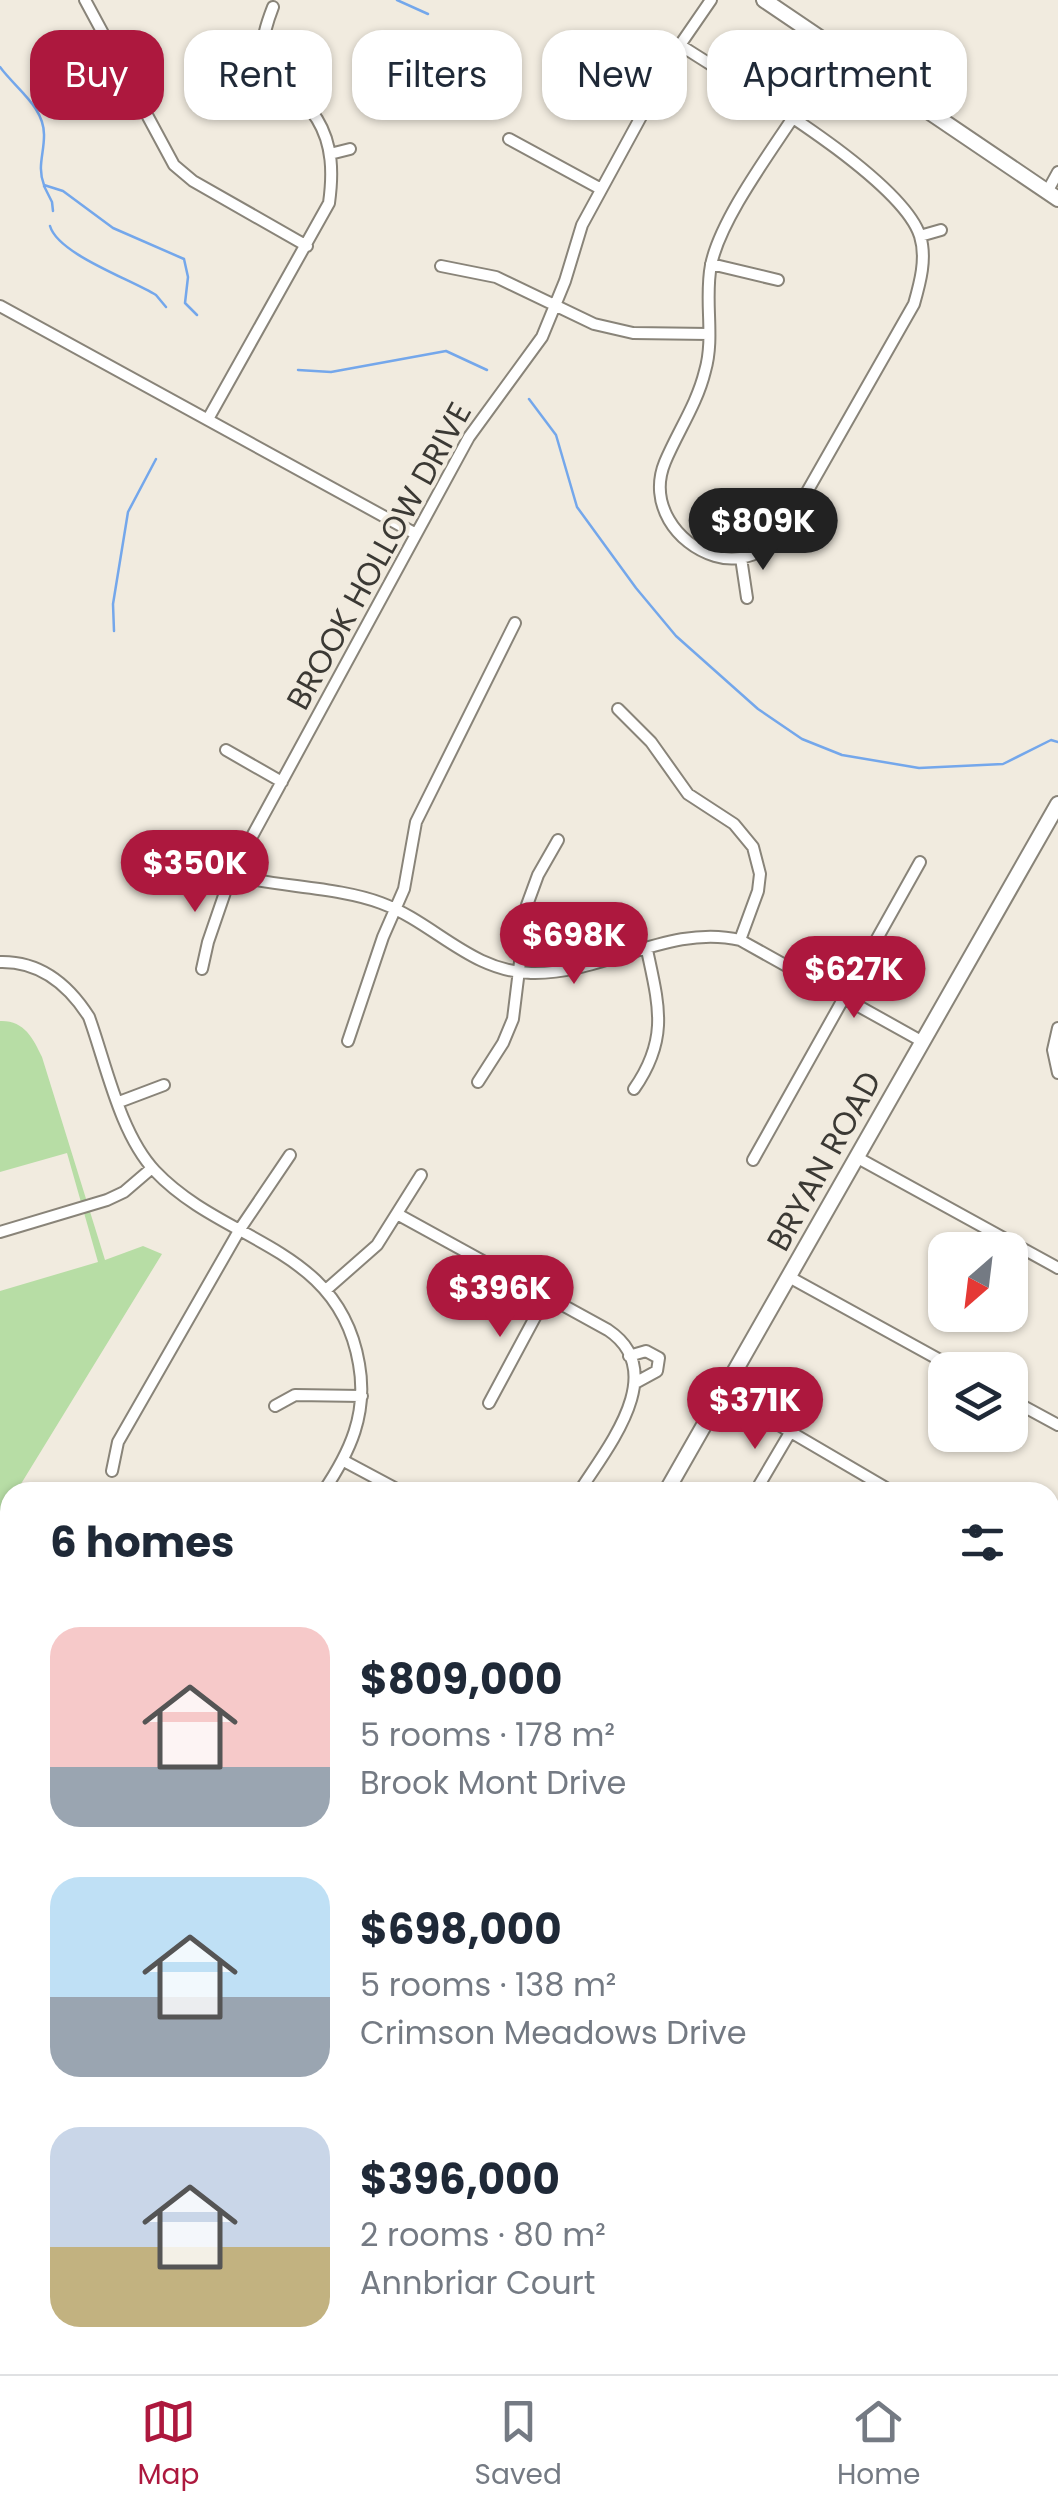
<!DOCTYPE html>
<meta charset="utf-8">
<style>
:root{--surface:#fff;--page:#f6f6f7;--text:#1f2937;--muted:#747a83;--line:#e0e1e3;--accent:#ad183e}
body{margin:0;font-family:Poppins,sans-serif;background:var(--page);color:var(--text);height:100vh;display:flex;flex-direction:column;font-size:38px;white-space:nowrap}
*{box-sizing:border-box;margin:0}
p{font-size:32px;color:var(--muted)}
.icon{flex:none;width:55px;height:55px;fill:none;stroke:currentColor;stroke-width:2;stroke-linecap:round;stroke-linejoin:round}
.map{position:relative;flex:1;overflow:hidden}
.sheet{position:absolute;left:0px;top:1482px;width:1060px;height:892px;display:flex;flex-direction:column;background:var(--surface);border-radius:30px 30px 0 0;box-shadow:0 2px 8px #0004}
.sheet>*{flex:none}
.top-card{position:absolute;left:30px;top:30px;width:1000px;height:90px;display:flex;gap:20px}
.needle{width:65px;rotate:208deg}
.fabs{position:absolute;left:928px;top:1232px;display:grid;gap:20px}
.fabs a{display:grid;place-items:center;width:100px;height:100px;border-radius:20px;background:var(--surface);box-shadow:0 2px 8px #0004;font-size:50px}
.price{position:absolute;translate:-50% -85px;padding:0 22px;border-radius:35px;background:var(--accent);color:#fff;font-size:32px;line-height:65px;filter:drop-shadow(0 2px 5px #0008)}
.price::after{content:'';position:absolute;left:50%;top:60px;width:30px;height:22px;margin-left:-15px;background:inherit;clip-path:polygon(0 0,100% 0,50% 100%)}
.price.current{background:#222;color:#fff}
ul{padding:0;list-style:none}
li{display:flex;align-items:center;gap:30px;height:250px;padding:0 50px}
li span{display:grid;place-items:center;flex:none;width:280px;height:200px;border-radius:30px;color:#555}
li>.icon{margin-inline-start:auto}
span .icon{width:120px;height:120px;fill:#fffc;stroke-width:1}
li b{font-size:42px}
h2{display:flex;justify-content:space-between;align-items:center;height:120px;padding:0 50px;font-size:42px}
.tag{padding:0 35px;border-radius:30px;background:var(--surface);box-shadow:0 2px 8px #0004;font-size:35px;line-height:90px}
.tag.current{background:var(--accent);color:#fff}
.dock{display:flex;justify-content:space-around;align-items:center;height:140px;border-top:2px solid var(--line);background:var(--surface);font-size:28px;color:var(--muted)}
.dock a{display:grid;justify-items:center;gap:5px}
.dock .current{color:var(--accent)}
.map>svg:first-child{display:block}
.commercial{fill:#e2dff5}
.grass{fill:#b7dda5}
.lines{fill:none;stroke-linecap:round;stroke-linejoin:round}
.stream{stroke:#74a7eb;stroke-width:2.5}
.minor-casing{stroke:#898479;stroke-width:14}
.major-casing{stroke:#898479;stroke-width:18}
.minor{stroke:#fff;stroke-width:10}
.major{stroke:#fff;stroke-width:14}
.labels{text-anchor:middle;stroke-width:8;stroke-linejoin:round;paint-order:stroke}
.street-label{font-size:32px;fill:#3b3934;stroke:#f1ebdf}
</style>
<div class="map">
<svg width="1058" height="2374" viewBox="0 0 1058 2374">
<rect width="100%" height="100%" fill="#f1ebdf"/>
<path class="commercial" d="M36,2365H120L115,2374H31Z"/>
<path class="grass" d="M0,1021C24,1020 33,1038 42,1057L105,1260L143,1246L162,1254L16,1492H10V1502L0,1518V1291L98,1262L67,1153L0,1172Z"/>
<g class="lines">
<path class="stream" d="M397,0L428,14
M0,67C15,88 45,107 44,136C44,154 37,167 44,185L63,191L113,228L184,259L188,277L185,303L197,315
M44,186L52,202L53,211
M50,226C58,254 130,279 156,295L166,307
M298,370L331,372L446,351L487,370
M529,399L556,435L577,507L636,588L676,636L758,709L802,739L842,755L919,768L1003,764L1051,740L1058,742
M114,631L113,604L128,512L156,459
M319,2365L333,2374
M273,2374L283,2367L297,2365"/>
<g class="minor-casing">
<path id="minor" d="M85,0L174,165L193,181L307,246
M680,45C735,81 901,177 920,236C927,258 920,283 914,304L783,534C766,552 741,564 715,556C676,544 648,503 665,462C678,431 697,404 705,371C715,337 704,300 711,265C720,221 767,157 792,119
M509,139L601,189
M330,154L350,149
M1047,192L1058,172
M920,236L941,230
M711,264L778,280
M441,266L496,277L594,324L633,333L709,334
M0,306L416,534
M208,419L329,203C333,174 333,145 317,119C310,107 299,100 289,91C256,64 259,43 273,7
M741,558L747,598
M618,709L651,742L688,794L734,824L753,847L760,874L758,891L740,940
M226,750L282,782
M231,875C278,887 339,887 381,903C435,923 470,971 531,973C602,975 670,923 740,940L923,1042
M0,962C40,961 68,984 89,1017C106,1064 120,1134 155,1171C224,1244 339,1245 359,1364C368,1414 350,1452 323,1492
M202,969L208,942L231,875L469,437L542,337L565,281L582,225L680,45L711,0
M1058,1028L1053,1050L1058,1073
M348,1041L383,937L404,889L416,822L515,623
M478,1082L503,1043L513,1019L527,905L538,875L558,840
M634,1089C669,1039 659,1006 647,950
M119,1102L164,1085
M858,1158L1058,1268
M753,1160L920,862
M399,1215L608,1330C671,1372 606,1449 579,1492
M0,1232L107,1200L124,1192L152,1168
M791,1278L958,1370
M327,1289L377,1245L421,1175
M629,1356L646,1351L659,1358L657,1371L635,1383
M724,1393L893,1492
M1010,1399L1058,1425
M489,1403L547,1295
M275,1406L295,1395L362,1396
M344,1461L402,1492
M112,1471L118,1442L240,1229L290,1155
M755,1492L791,1431
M1050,1586L1058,1591
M0,1662L10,1643
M0,1682L10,1688
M1050,1720L1058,1725
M1050,1853L1058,1858
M0,1918L10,1899
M1050,1986L1058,1991
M0,2027L10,2032
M1050,2097L1058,2082
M1050,2257L1058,2262
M0,2326L10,2311
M1050,2351L1058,2335
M554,2365L569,2374
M780,2365L795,2374
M899,2374L904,2365
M1038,2374L1042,2365"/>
</g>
<g class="major-casing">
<path id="major" d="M764,0L1058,199
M666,1492L1058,804
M0,2235L10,2240
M141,2374L146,2365"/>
</g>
<use href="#minor" class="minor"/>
<use href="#major" class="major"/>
</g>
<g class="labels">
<g class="street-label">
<text transform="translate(379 556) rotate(-61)" y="11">BROOK HOLLOW DRIVE</text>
<text transform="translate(824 1161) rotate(-61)" y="11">BRYAN ROAD</text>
</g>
</g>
</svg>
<div class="fabs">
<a><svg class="needle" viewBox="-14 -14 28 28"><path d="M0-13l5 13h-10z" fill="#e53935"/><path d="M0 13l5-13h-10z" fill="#747a83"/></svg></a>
<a><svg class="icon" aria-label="layers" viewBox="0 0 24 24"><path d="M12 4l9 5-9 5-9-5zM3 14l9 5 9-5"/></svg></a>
</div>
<b class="price current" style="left:763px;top:573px">$809K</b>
<b class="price" style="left:195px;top:915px">$350K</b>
<b class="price" style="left:574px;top:987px">$698K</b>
<b class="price" style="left:854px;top:1021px">$627K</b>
<b class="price" style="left:500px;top:1340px">$396K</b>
<b class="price" style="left:755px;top:1452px">$371K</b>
<div class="top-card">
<a class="tag current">Buy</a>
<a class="tag">Rent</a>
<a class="tag">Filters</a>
<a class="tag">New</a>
<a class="tag">Apartment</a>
</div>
<section class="sheet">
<h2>6 homes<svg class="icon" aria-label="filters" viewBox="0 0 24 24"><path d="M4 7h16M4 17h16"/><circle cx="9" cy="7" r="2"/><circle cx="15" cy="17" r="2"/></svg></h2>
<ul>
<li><span style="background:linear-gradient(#f6c9c9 70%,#9aa5b1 0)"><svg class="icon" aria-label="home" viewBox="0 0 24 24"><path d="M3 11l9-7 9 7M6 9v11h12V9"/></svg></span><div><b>$809,000</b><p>5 rooms · 178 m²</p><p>Brook Mont Drive</p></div></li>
<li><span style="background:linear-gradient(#bfe0f5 60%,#9aa5b1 0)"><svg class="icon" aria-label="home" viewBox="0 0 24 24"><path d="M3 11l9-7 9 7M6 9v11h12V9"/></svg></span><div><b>$698,000</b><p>5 rooms · 138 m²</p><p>Crimson Meadows Drive</p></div></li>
<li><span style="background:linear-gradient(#c9d6e8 60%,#c2b280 0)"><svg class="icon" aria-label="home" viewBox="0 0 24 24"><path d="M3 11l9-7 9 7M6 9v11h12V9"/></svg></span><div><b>$396,000</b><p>2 rooms · 80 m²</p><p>Annbriar Court</p></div></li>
</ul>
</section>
</div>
<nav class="dock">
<a class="current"><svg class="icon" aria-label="map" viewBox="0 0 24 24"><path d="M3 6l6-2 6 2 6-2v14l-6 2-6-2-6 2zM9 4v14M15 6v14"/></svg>Map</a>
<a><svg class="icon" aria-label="saved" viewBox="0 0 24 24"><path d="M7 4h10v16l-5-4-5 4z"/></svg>Saved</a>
<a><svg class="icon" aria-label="home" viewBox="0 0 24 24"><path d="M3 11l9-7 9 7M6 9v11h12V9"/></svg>Home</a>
</nav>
